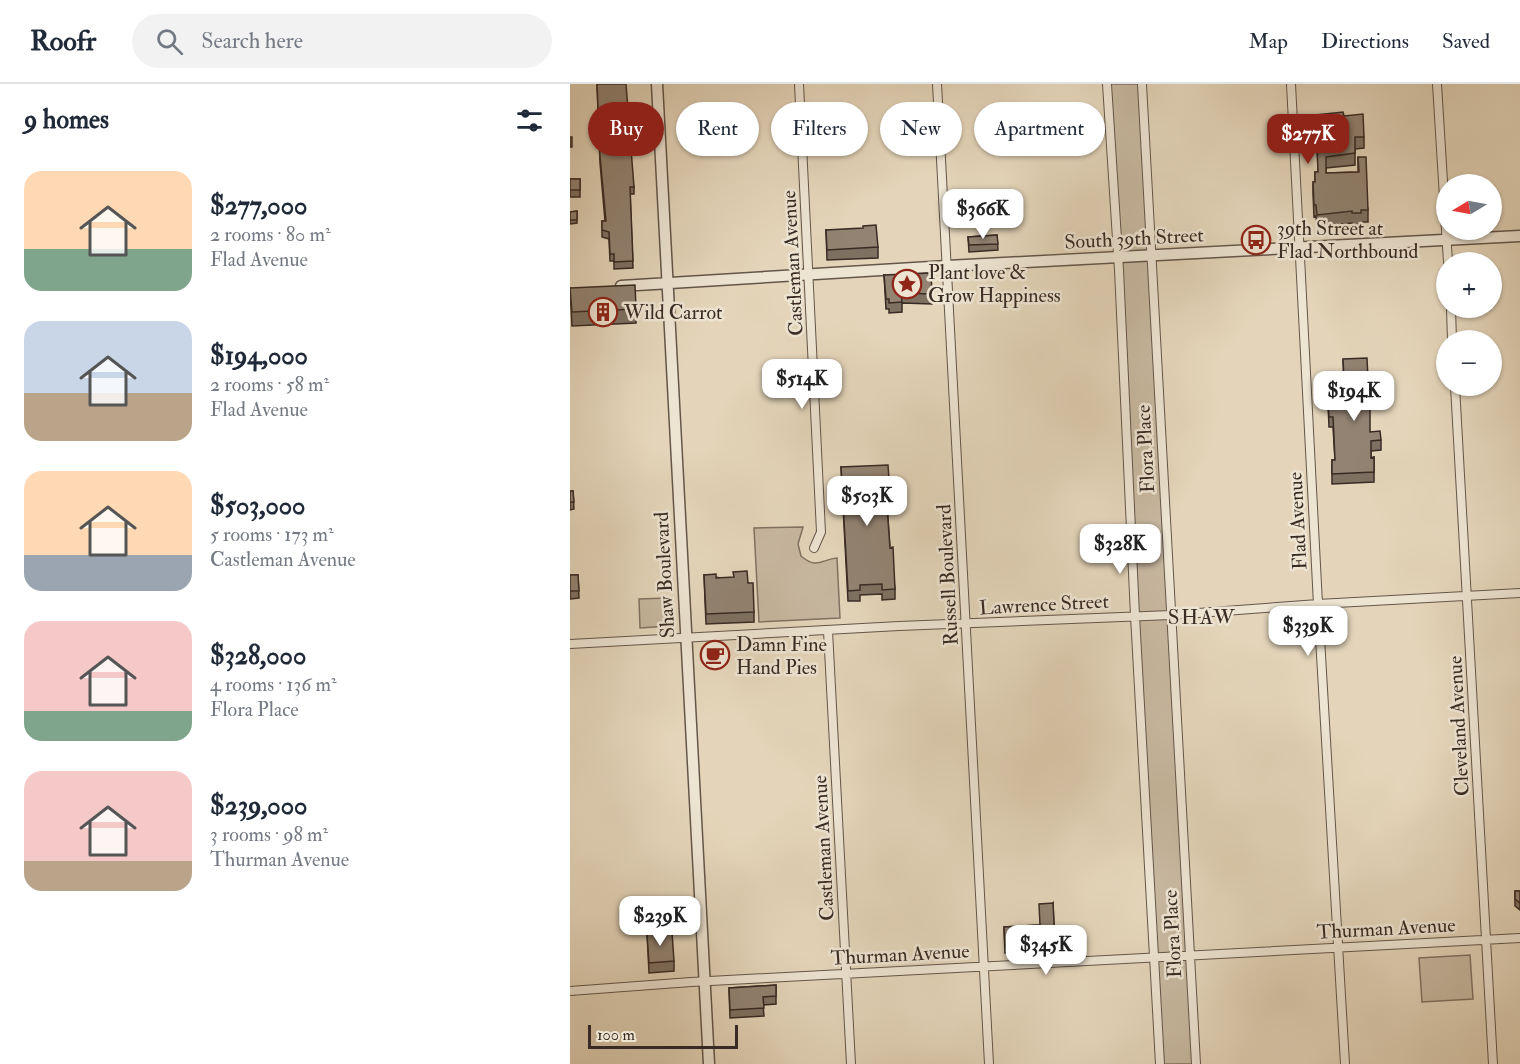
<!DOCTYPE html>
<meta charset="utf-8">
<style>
:root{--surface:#fff;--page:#f2f2f3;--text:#1f2937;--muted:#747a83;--line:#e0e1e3;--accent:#8f2418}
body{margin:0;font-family:"IM FELL Double Pica",serif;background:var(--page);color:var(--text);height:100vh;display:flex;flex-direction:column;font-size:22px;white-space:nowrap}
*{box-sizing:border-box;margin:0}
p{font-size:20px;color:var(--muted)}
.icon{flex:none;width:33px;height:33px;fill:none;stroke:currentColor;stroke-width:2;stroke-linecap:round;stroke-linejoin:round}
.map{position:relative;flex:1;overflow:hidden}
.panel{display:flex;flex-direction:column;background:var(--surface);width:570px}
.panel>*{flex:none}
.banner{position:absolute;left:18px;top:18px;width:570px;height:54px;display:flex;gap:12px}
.needle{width:39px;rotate:260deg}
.fabs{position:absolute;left:866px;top:90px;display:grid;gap:12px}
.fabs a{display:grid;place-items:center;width:66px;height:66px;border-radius:50%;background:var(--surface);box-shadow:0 2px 4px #0004;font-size:30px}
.scale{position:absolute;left:18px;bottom:15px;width:150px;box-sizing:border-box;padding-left:6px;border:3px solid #392b24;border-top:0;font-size:16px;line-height:21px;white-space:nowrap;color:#392b24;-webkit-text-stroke:4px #ede4d2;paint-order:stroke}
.price{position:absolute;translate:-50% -51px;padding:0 14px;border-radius:12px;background:#fff;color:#222;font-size:20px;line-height:39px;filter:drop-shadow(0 2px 3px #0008)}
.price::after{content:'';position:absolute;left:50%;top:36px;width:18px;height:14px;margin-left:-9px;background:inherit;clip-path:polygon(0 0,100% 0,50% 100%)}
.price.on{background:var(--accent);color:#fff}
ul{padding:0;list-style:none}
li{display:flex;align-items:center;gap:18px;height:150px;padding:0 24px}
li span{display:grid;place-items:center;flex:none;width:168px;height:120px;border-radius:18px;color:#555}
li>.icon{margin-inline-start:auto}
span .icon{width:72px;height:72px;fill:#fffc;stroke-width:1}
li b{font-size:26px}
h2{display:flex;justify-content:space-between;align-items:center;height:72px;padding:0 24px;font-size:26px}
.chip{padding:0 21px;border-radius:27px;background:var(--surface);box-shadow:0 2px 4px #0004;font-size:21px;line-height:54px}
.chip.on{background:var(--accent);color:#fff}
header{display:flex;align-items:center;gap:36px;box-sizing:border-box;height:84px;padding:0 30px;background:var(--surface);border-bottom:2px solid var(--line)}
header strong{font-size:28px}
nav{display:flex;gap:33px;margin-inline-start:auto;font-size:21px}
.search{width:420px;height:54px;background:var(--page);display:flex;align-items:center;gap:15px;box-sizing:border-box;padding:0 21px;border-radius:33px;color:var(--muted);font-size:22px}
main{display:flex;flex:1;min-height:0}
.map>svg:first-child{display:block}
.green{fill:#c7b8a0;stroke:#807262;stroke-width:1.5}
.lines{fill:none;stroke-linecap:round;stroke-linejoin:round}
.minor-casing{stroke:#64564a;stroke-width:10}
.tertiary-casing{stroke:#64564a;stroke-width:13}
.minor{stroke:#ede4d2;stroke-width:8}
.tertiary{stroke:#ede4d2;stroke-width:10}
.wall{fill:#7e7162;stroke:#392b24;stroke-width:1.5}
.building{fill:#928372;stroke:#392b24;stroke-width:1.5}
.labels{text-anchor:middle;stroke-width:5;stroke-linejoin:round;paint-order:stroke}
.poi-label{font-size:20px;fill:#392b24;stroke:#ede4d2;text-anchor:start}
.street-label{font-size:20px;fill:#392b24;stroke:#ede4d2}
.neighbourhood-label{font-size:21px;letter-spacing:1.5px;fill:#392b24;stroke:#ede4d2}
</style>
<header>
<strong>Roofr</strong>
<div class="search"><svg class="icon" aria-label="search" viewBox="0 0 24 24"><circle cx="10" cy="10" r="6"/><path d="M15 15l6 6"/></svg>Search here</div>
<nav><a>Map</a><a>Directions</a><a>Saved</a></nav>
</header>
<main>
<section class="panel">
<h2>9 homes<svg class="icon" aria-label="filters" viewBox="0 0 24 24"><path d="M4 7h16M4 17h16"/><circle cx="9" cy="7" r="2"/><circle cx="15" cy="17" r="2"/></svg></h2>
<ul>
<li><span style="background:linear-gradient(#ffd9b3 65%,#7fa58c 0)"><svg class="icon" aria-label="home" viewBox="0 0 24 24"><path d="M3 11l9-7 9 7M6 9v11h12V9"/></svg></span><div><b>$277,000</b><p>2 rooms · 80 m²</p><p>Flad Avenue</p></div></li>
<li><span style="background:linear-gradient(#c9d6e8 60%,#b9a48a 0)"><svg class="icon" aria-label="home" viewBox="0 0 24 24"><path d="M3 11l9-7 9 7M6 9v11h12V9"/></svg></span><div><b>$194,000</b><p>2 rooms · 58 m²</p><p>Flad Avenue</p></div></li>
<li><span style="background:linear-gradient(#ffd9b3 70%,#9aa5b1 0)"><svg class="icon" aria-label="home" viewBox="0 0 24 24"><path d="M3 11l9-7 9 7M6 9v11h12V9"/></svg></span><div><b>$503,000</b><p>5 rooms · 173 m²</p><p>Castleman Avenue</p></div></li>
<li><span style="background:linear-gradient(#f6c9c9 75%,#7fa58c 0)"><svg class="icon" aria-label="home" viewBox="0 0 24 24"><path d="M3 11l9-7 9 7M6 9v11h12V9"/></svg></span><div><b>$328,000</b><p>4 rooms · 136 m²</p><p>Flora Place</p></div></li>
<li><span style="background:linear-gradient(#f6c9c9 75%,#b9a48a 0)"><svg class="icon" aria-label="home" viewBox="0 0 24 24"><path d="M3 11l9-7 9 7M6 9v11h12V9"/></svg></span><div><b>$239,000</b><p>3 rooms · 98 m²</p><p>Thurman Avenue</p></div></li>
</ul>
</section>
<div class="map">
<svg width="950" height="980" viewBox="0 0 950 980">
<rect width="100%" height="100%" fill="#e4d5ba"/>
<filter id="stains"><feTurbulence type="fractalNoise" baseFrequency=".00333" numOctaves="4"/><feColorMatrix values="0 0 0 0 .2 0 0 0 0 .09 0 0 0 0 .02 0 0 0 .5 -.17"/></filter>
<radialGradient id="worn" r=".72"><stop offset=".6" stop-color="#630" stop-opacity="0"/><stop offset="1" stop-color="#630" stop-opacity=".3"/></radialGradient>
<path class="green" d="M537,0H572L626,980H590Z
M233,443L228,460L231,472C247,486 252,475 267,474L270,534L189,538L184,444Z
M97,514L99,542L70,544L69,515Z
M900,871L903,915L852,918L849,874Z"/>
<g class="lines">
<g class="minor-casing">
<path id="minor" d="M229,0L251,448L244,464
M367,0L419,980
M537,0L549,186L565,532L590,980
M572,0L626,980
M721,0L748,520L775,980
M867,0L878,178
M881,224L882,256
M885,302L923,980
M258,547L281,980
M0,560L329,542L601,531L748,520L950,509
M0,907L121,898L950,854"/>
</g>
<g class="tertiary-casing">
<path id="tertiary" d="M87,0L139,980
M51,202L377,182L950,152"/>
</g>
<use href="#minor" class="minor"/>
<use href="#tertiary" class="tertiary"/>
</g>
<path class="wall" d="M27,0L64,103V110H60L63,184L44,185V177H40L39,155L32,153V137H35L30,79Z
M746,31L774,32L794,53V64L785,65V81L756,84V89L788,88V73L798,126V138H791V140L782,141V139L747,142L746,132L744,133L743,110V98H745V88H748Z
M0,95H10V113H0Z
M7,127V139L0,140V128Z
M256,146L308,163V174L257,176Z
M427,151L428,166L399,168L398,153Z
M314,191L362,210V220L332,219V228L319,229V225H316Z
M0,204L66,225V239L2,242Z
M773,275L800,348L811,356V366L801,367V374L804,373V398L762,400V376H765L763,343H759L758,320L775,319Z
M271,383L320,409V419H317L320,464L325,505V515L312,516V510L290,511V517H278Z
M0,407H3L4,425L0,426Z
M0,491H8L9,514L0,515Z
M134,491L178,499L184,528V538L136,540Z
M945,807H950V826L945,822Z
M483,819L485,866L435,869L434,843L470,841Z
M77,849L104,877V887L79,889Z
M206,901V920L193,921L194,932L160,934L159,904Z"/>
<path class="building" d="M27,0H56L64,103H60L63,177L44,178V170H40L39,148L32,146V137H36L30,72Z
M773,28L774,32L793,30L794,53H785V69L756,73V89L789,88L788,73H796L798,126H791V129H782V127L747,131L746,121H744L743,98H745V88H748L746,31Z
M0,53H2V63H0Z
M0,95H10V106H0Z
M7,127V136H0V128Z
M306,141L308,163L257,166L256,146L293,144V142Z
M427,151L428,160L399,161L398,153Z
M361,189L362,210L331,209L332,218L319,219V215H316L314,191Z
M65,201L66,225L2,228L0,204Z
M797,274L799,317H800V348L810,347L811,356L801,357V374L804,373V388L762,390V376H765L763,333H759L758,320L775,319L773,275Z
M318,381L320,409H316L320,464L323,463L325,505L312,506V500L290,501V506L278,507L271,383Z
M0,407H3L4,418H0Z
M177,487L178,499H183L184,528L136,530L134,491L146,490V494L164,493L163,488Z
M0,491H8L9,507H0Z
M945,807H950V819L945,815Z
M483,819L485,859L435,862L434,843L470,841L469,820Z
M102,848L104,877L79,879L77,849Z
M206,901V912L193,913L194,924L160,926L159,904Z"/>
<defs>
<g id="bus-ring" transform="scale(1.5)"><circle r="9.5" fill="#ede4d2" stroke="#8f2418" stroke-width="1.5"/><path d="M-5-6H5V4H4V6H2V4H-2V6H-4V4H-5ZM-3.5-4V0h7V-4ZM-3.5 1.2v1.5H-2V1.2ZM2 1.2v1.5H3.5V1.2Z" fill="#8f2418"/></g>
<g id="sight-ring" transform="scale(1.5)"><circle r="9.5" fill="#ede4d2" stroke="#8f2418" stroke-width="1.5"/><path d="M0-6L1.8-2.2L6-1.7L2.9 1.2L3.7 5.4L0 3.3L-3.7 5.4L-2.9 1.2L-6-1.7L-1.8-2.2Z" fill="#8f2418"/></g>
<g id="building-ring" transform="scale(1.5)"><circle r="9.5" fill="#ede4d2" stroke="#8f2418" stroke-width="1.5"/><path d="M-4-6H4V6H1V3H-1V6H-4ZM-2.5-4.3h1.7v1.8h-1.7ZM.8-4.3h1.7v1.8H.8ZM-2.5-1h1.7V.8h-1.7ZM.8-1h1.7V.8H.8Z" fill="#8f2418"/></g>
<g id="cafe-ring" transform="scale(1.5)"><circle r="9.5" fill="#ede4d2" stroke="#8f2418" stroke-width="1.5"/><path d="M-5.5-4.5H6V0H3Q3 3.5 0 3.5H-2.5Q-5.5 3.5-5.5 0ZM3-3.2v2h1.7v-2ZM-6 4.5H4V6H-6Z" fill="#8f2418"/></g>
</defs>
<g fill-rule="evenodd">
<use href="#bus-ring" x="686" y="156"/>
<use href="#sight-ring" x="337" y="200"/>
<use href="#building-ring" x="33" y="228"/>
<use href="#cafe-ring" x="145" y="571"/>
</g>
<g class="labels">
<g class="poi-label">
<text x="707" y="151">39th Street at<tspan x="707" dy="23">Flad Northbound</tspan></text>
<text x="358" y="195">Plant love &amp;<tspan x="358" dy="23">Grow Happiness</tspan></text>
<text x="54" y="235">Wild Carrot</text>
<text x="166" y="567">Damn Fine<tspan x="166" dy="23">Hand Pies</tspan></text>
</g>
<g class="street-label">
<text transform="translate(564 154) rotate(-3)" y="7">South 39th Street</text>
<text transform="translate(222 179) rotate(-93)" y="7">Castleman Avenue</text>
<text transform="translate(575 365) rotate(-93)" y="7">Flora Place</text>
<text transform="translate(727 437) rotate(-93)" y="7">Flad Avenue</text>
<text transform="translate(94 491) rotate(-93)" y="7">Shaw Boulevard</text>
<text transform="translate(377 491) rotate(-93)" y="7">Russell Boulevard</text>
<text transform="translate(474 520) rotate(-3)" y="7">Lawrence Street</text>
<text transform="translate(888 642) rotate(-93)" y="7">Cleveland Avenue</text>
<text transform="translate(253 764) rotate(-93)" y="7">Castleman Avenue</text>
<text transform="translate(816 844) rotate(-3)" y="7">Thurman Avenue</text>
<text transform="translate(602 850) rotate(-93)" y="7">Flora Place</text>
<text transform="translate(330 870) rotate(-3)" y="7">Thurman Avenue</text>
</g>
<g class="neighbourhood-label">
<text x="632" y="540">SHAW</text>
</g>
</g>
<rect width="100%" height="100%" filter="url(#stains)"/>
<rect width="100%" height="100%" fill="url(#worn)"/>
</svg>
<div class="fabs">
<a><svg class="needle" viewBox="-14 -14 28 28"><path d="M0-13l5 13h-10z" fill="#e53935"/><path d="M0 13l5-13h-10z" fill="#747a83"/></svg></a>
<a>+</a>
<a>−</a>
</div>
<div class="scale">100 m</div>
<b class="price on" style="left:738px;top:81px">$277K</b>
<b class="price" style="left:413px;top:156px">$366K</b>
<b class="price" style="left:232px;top:326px">$514K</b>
<b class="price" style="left:784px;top:338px">$194K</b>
<b class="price" style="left:297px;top:443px">$503K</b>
<b class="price" style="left:550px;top:491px">$328K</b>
<b class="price" style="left:738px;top:573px">$339K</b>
<b class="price" style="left:90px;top:863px">$239K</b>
<b class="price" style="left:476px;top:892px">$345K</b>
<div class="banner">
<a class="chip on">Buy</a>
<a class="chip">Rent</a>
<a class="chip">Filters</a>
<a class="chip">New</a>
<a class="chip">Apartment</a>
</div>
</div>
</main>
